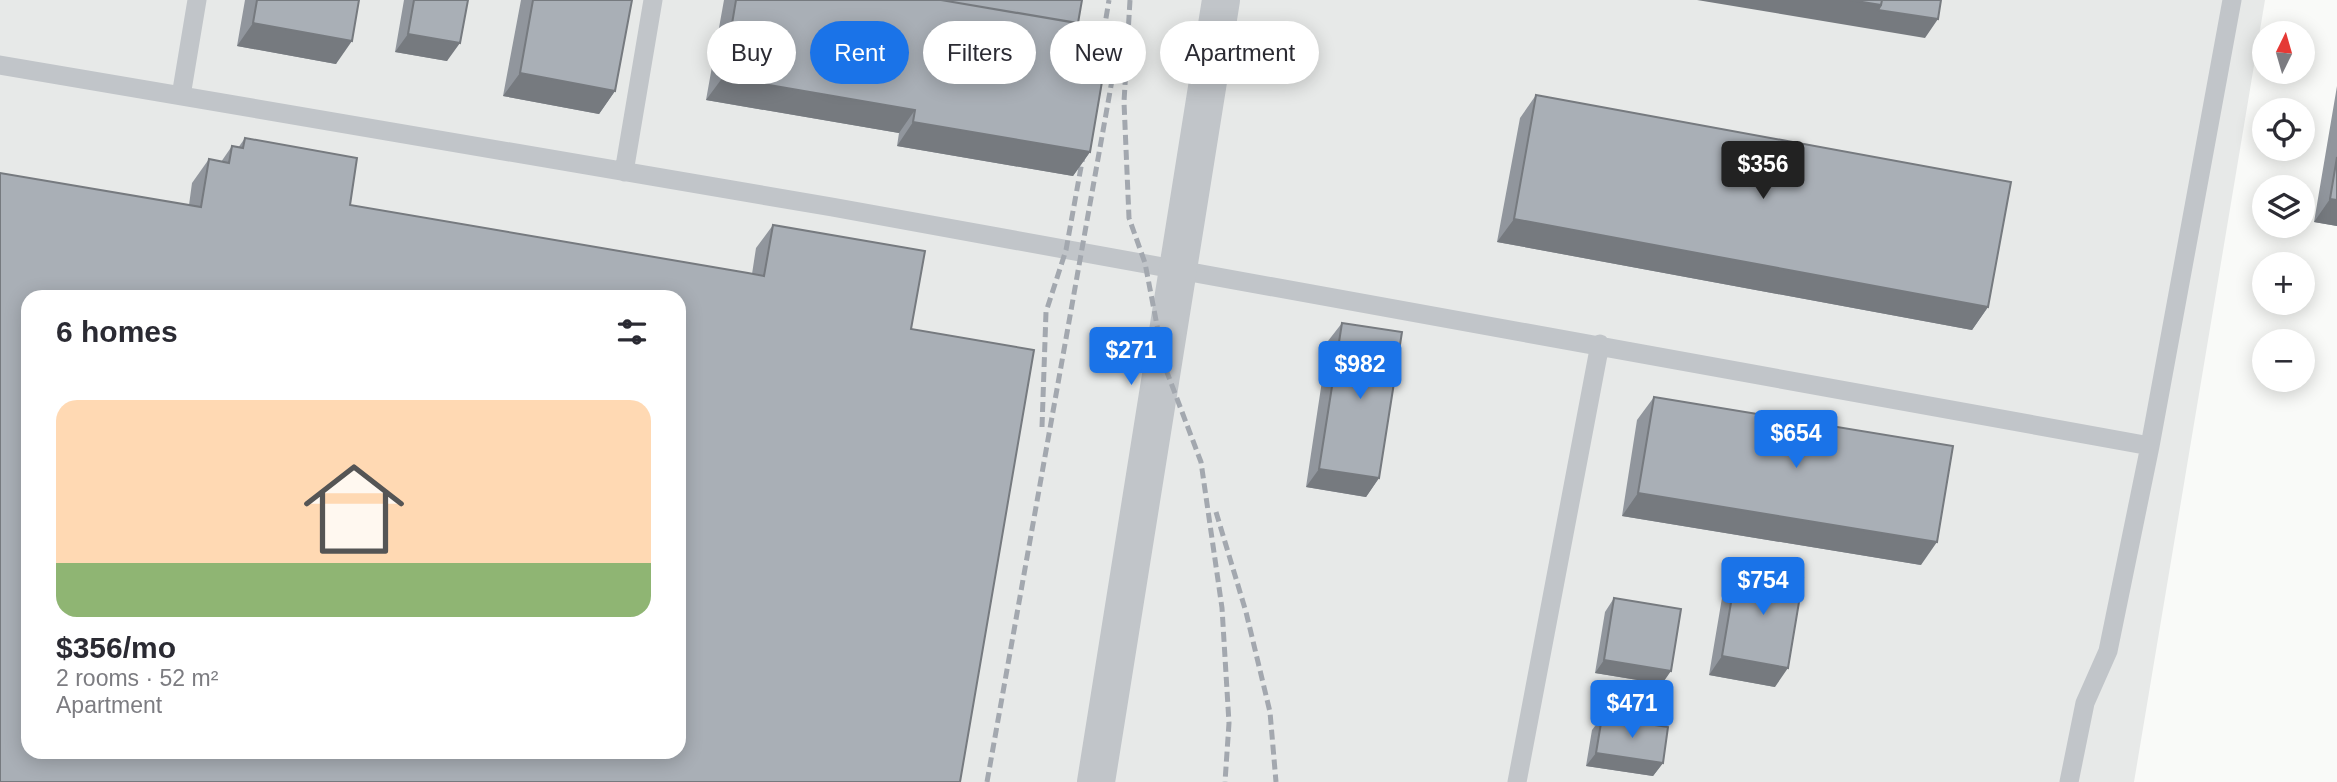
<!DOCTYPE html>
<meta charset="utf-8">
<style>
:root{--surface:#fff;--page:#f7f7f7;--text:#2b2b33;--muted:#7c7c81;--line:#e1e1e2;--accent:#1a73e8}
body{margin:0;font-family:Helvetica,sans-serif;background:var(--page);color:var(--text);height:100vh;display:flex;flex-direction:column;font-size:26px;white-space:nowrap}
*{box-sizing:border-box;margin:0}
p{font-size:23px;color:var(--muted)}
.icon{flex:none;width:38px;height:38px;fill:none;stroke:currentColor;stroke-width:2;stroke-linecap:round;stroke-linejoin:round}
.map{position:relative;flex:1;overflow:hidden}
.details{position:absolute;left:21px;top:290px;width:665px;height:469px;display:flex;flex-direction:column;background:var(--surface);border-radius:21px;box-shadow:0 4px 18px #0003}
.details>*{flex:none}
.guide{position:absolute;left:707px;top:21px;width:665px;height:63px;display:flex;gap:14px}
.needle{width:46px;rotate:5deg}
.controls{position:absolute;left:2252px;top:21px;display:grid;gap:14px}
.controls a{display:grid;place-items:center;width:63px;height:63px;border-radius:50%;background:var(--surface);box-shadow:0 4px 18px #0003;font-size:35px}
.price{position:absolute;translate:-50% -60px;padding:0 16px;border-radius:7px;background:var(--accent);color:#fff;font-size:23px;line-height:46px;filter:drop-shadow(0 2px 4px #0008)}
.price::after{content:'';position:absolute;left:50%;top:42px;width:21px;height:16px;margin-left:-10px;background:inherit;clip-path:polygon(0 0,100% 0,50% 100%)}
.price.current{background:#222;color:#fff}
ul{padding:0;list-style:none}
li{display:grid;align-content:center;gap:14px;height:371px;padding:0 35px}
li+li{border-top:2px solid var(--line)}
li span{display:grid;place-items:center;height:217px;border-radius:21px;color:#555}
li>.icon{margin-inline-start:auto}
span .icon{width:126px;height:126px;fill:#fffc;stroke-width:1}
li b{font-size:30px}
h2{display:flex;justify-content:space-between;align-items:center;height:84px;padding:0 35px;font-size:30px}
.chip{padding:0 24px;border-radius:32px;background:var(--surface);box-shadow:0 4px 18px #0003;font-size:24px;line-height:63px}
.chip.current{background:var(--accent);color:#fff}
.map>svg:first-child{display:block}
.built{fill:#e7e9e8;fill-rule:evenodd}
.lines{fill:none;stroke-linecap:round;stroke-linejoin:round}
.service{stroke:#c1c5c9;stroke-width:19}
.minor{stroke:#c1c5c9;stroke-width:38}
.rail{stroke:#a3a8af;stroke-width:5;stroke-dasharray:10 5;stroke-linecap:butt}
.wall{fill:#91969d}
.shaded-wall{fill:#767a7f}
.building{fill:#a9afb6;stroke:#767a7f;stroke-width:2;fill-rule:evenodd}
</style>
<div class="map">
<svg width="2337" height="782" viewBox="0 0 2337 782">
<rect width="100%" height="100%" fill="#f9faf8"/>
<path class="built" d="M0,0H2265L2134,782H0ZM28,298H679V752H28Z"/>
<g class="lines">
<path class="service" d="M0,65L832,207L2150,446
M181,96L197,0
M624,172L653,0
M1517,782L1600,344
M2069,782L2085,703L2108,651L2150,446L2232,0"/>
<path class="minor" d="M1096,782C1139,521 1178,261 1221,0"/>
<path class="rail" d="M1130,0L1124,102L1129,218L1145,263L1165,367L1201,462L1222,608L1229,723L1225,782
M1101,48L1109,0
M1042,427L1046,312L1066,250L1085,145
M1216,512L1246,612L1270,712L1276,782
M987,782L1119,41"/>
</g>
<path class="wall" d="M245,0H359L336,64L237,46Z
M404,0H468L447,61L395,52Z
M521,0H632L615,91L599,114L503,96Z
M724,0H1082L1078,23L1090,152L1073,176L897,146L899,133L706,100Z
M2337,86V226L2314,222Z
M1536,95L1988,307L1972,330L1497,242L1520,118Z
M245,138L350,205L752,274L756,248L773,225L911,329L189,205L192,183L209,159L221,162L232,146L238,148Z
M1342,323L1379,478L1366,497L1306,487L1328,341Z
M1654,397L1921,565L1622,516L1637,420Z
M1737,567L1775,687L1709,675L1724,586Z
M1614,598L1662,684L1595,673L1605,612Z
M1602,717L1663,763L1653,776L1586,766L1592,730Z"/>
<path class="shaded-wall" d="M1697,0H1850L1881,5L1938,19L1925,38Z
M253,23L352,41L336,64L237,46Z
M408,34L460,43L447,61L395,52Z
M520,73L615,91L599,114L503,96Z
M723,77L915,110L899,133L706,100Z
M913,122L1090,152L1073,176L897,146Z
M2330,199L2337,200V226L2314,222Z
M1514,219L1988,307L1972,330L1497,242Z
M1319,469L1379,478L1366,497L1306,487Z
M1638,493L1937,542L1921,565L1622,516Z
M1722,656L1788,668L1775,687L1709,675Z
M1604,660L1671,671L1662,684L1595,673Z
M1596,753L1663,763L1653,776L1586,766Z"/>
<path class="building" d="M257,0H359L352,41L253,23Z
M414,0H468L460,43L408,34Z
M533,0H632L615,91L520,73Z
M736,0H941L1111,29L1090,152L913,122L915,110L723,77Z
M941,0H1082L1078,23Z
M1850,0H1882L1881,5Z
M1882,0H1941L1938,19L1878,10L1881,5Z
M1536,95L2011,182L1988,307L1514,219Z
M245,138L357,158L350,205L748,273L764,276L773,225L925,251L911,329L1034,350L960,782H0V173L201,207L209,159L229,163L232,146L243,148ZM28,298H679V752H28Z
M2337,157V200L2330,199Z
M1342,323L1402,332L1379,478L1319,469Z
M1654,397L1953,446L1937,542L1638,493Z
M1737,567L1803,578L1788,668L1722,656Z
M1614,598L1681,609L1671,671L1604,660Z
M1602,717L1668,727L1663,763L1596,753Z"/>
</svg>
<div class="controls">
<a><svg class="needle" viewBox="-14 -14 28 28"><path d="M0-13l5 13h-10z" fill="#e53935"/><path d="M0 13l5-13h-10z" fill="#7c7c81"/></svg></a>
<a><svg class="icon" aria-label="locate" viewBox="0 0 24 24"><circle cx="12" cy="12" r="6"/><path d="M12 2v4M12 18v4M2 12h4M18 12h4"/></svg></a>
<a><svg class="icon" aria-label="layers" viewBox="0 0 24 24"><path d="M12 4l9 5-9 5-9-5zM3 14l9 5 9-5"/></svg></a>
<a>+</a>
<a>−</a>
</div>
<b class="price current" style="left:1763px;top:201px">$356</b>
<b class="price" style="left:1131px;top:387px">$271</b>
<b class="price" style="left:1360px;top:401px">$982</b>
<b class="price" style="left:1796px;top:470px">$654</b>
<b class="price" style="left:1763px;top:617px">$754</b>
<b class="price" style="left:1632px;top:740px">$471</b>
<div class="guide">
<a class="chip">Buy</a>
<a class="chip current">Rent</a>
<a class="chip">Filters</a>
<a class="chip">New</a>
<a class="chip">Apartment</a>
</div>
<section class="details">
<h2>6 homes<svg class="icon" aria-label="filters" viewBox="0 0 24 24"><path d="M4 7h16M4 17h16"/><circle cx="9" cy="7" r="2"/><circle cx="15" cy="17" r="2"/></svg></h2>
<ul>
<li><span style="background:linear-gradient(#ffd9b3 75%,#8fb573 0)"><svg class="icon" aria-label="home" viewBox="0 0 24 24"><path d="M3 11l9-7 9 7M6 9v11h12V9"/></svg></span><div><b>$356/mo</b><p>2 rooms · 52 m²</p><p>Apartment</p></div></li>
</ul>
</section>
</div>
